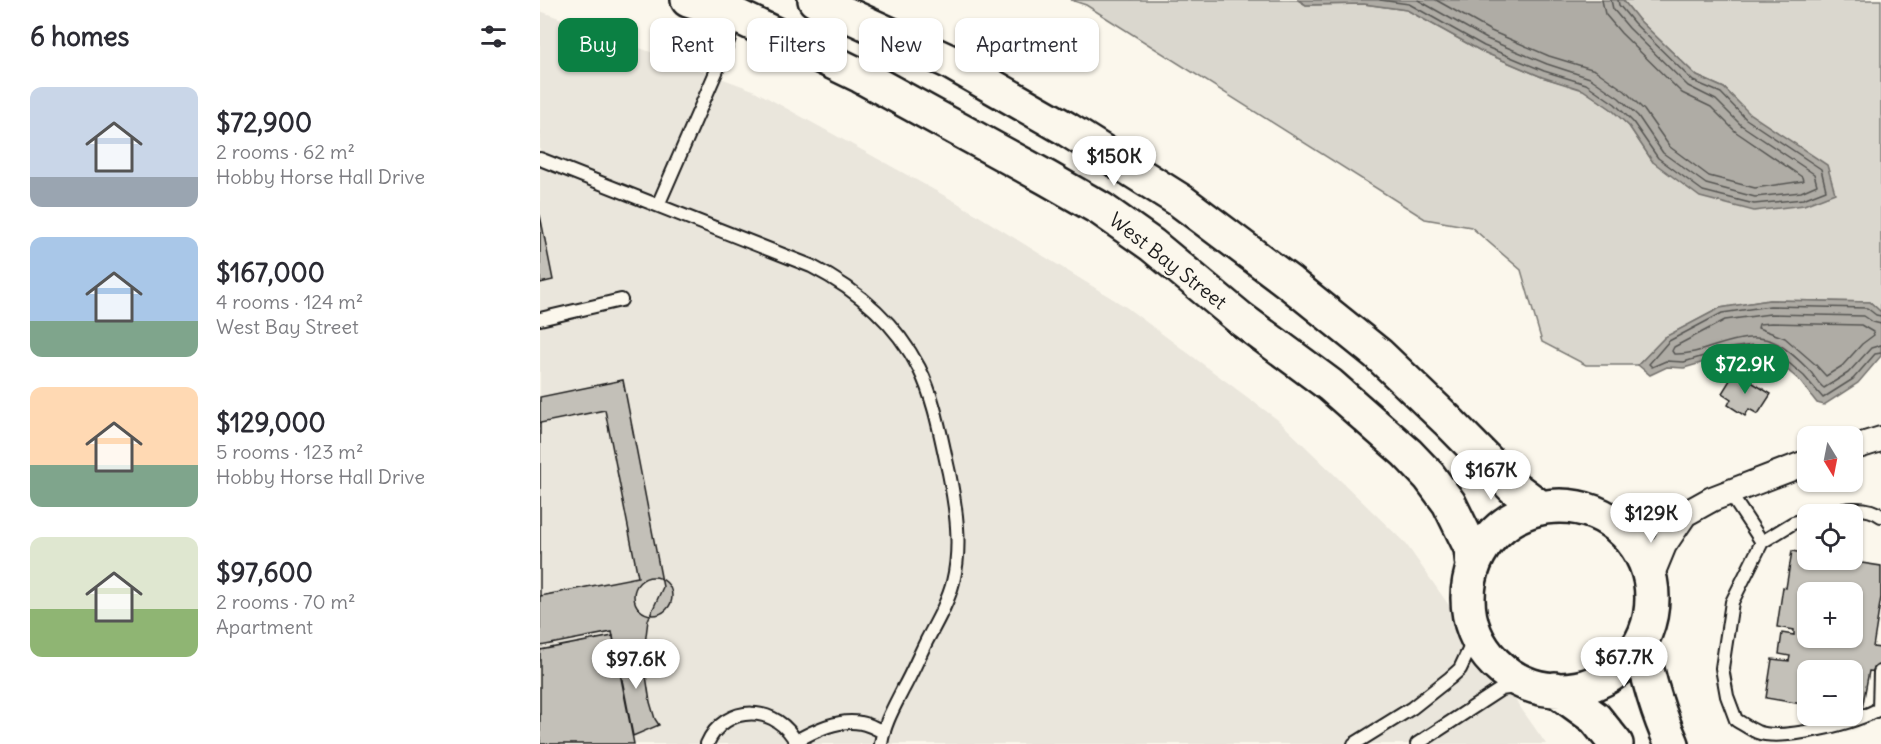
<!DOCTYPE html>
<meta charset="utf-8">
<style>
:root{--surface:#fff;--page:#f2f2f3;--text:#2b2b33;--muted:#7c7c81;--accent:#0b8043}
body{margin:0;font-family:Delius,sans-serif;background:var(--page);color:var(--text);height:100vh;display:flex;flex-direction:column;font-size:22px;white-space:nowrap}
*{box-sizing:border-box;margin:0}
p{font-size:20px;color:var(--muted)}
.icon{flex:none;width:33px;height:33px;fill:none;stroke:currentColor;stroke-width:2;stroke-linecap:round;stroke-linejoin:round}
.map{position:relative;flex:1;overflow:hidden}
.drawer{display:flex;flex-direction:column;background:var(--surface);width:540px}
.drawer>*{flex:none}
.hud{position:absolute;left:18px;top:18px;width:570px;height:54px;display:flex;gap:12px}
.needle{width:39px;rotate:170deg}
.fabs{position:absolute;left:1257px;top:426px;display:grid;gap:12px}
.fabs a{display:grid;place-items:center;width:66px;height:66px;border-radius:12px;background:var(--surface);box-shadow:0 2px 4px #0004;font-size:30px}
.price{position:absolute;translate:-50% -51px;padding:0 14px;border-radius:21px;background:#fff;color:#222;font-size:20px;line-height:39px;filter:drop-shadow(0 2px 3px #0008)}
.price::after{content:'';position:absolute;left:50%;top:36px;width:18px;height:14px;margin-left:-9px;background:inherit;clip-path:polygon(0 0,100% 0,50% 100%)}
.price.on{background:var(--accent);color:#fff}
ul{padding:0;list-style:none}
li{display:flex;align-items:center;gap:18px;height:150px;padding:0 30px}
li span{display:grid;place-items:center;flex:none;width:168px;height:120px;border-radius:12px;color:#555}
li>.icon{margin-inline-start:auto}
span .icon{width:72px;height:72px;fill:#fffc;stroke-width:1}
li b{font-size:26px}
h2{display:flex;justify-content:space-between;align-items:center;height:72px;padding:0 30px;font-size:26px}
.pill{padding:0 21px;border-radius:12px;background:var(--surface);box-shadow:0 2px 4px #0004;font-size:21px;line-height:54px}
.pill.on{background:var(--accent);color:#fff}
main{display:flex;flex:1;min-height:0}
.map>svg:first-child{display:block}
.built{fill:#eae6dc}
.green{fill:#dad7ce;stroke:#7b7a75;stroke-width:1.5}
.water{fill:#afaca5;stroke:#74726e;stroke-width:1.5}
.lines{fill:none;stroke-linecap:round;stroke-linejoin:round}
.shore{stroke:#575653;stroke-width:1.5}
.building{fill:#c3c0b8;stroke:#1c1c1c;stroke-width:1.5;fill-rule:evenodd}
.service-casing{stroke:#1c1c1c;stroke-width:16}
.minor-casing{stroke:#1c1c1c;stroke-width:28}
.secondary-casing{stroke:#1c1c1c;stroke-width:38}
.service{stroke:#fbf7ec;stroke-width:12}
.minor{stroke:#fbf7ec;stroke-width:24}
.secondary{stroke:#fbf7ec;stroke-width:33}
.labels{text-anchor:middle;stroke-width:4.5;stroke-linejoin:round;paint-order:stroke}
.street-label{font-size:20px;fill:#1c1c1c;stroke:#fbf7ec}
</style>
<main>
<section class="drawer">
<h2>6 homes<svg class="icon" aria-label="filters" viewBox="0 0 24 24"><path d="M4 7h16M4 17h16"/><circle cx="9" cy="7" r="2"/><circle cx="15" cy="17" r="2"/></svg></h2>
<ul>
<li><span style="background:linear-gradient(#c9d6e8 75%,#9aa5b1 0)"><svg class="icon" aria-label="home" viewBox="0 0 24 24"><path d="M3 11l9-7 9 7M6 9v11h12V9"/></svg></span><div><b>$72,900</b><p>2 rooms · 62 m²</p><p>Hobby Horse Hall Drive</p></div></li>
<li><span style="background:linear-gradient(#a9c7e8 70%,#7fa58c 0)"><svg class="icon" aria-label="home" viewBox="0 0 24 24"><path d="M3 11l9-7 9 7M6 9v11h12V9"/></svg></span><div><b>$167,000</b><p>4 rooms · 124 m²</p><p>West Bay Street</p></div></li>
<li><span style="background:linear-gradient(#ffd9b3 65%,#7fa58c 0)"><svg class="icon" aria-label="home" viewBox="0 0 24 24"><path d="M3 11l9-7 9 7M6 9v11h12V9"/></svg></span><div><b>$129,000</b><p>5 rooms · 123 m²</p><p>Hobby Horse Hall Drive</p></div></li>
<li><span style="background:linear-gradient(#dfe7d0 60%,#8fb573 0)"><svg class="icon" aria-label="home" viewBox="0 0 24 24"><path d="M3 11l9-7 9 7M6 9v11h12V9"/></svg></span><div><b>$97,600</b><p>2 rooms · 70 m²</p><p>Apartment</p></div></li>
</ul>
</section>
<div class="map">
<svg width="1341" height="744" viewBox="0 0 1341 744">
<rect width="100%" height="100%" fill="#fbf7ec"/>
<filter id="ink" filterUnits="userSpaceOnUse"><feTurbulence type="fractalNoise" baseFrequency=".0167" numOctaves="2"/><feDisplacementMap in="SourceGraphic" scale="12" xChannelSelector="R" yChannelSelector="G"/><feConvolveMatrix kernelMatrix="1 2 1 2 8 2 1 2 1" color-interpolation-filters="sRGB"/></filter>
<g filter="url(#ink)">
<path class="built" d="M0,11L213,90L416,202L586,307L738,420L866,544L1006,744H0Z"/>
<path class="green" d="M531,0H758L766,5L824,4L867,10L941,51L1002,77L1043,89L1071,109L1089,126L1113,162L1294,193L1287,166L1209,114L1184,88L1157,76L1098,19L1083,0H1341V312L1330,302L1229,300L1180,308L1125,337L1098,365H1046L1002,342L981,270L931,227L885,219L546,5Z"/>
<path class="water" d="M758,0H1083L1098,19L1157,76L1184,88L1210,114L1287,165L1295,193L1264,205L1214,211L1160,197L1113,162L1089,126L1071,109L1043,90L1002,77L941,51L867,10L824,4L766,5Z
M1229,300L1330,302L1341,312V356L1318,383L1284,405L1277,403L1259,380L1231,356L1211,351L1192,354L1144,368L1127,367L1110,375L1098,365L1125,337L1180,308Z"/>
<g class="lines">
<path class="shore" d="M840,0L869,4L944,46L1004,71L1046,84L1075,104L1093,122L1118,158L1163,191L1214,204L1263,199L1286,190L1281,169L1206,119L1181,93L1153,81L1094,23L1079,5L1078,0
M878,0L947,39L1007,64L1050,78L1079,98L1098,116L1123,153L1166,184L1215,197L1261,192L1277,185L1274,174L1201,125L1176,100L1148,86L1089,28L1073,9L1071,0
M896,0L951,31L1009,56L1055,70L1085,91L1104,110L1130,147L1169,176L1215,188L1263,181L1262,177L1196,132L1171,107L1142,93L1081,33L1065,14L1062,0
M1341,316L1336,315L1327,308L1230,306L1182,313L1129,341L1109,364L1112,367L1126,361L1144,362L1190,348L1213,345L1235,351L1264,376L1283,398L1313,379L1335,354L1341,353
M1231,323L1321,325L1333,332L1334,335L1322,344L1302,366L1286,376L1275,364L1245,338L1218,328L1219,324Z
M1341,324L1333,322L1324,316L1230,314L1185,320L1134,347L1132,351L1134,354C1168,356 1203,325 1238,344C1248,350 1261,362 1270,371C1275,377 1278,384 1284,388L1308,373L1331,348L1341,345"/>
</g>
<path class="building" d="M0,215L13,280L0,283Z
M1195,372L1231,394L1218,414L1209,409L1205,416L1188,405L1191,399L1182,393Z
M83,380L123,587L108,620L105,644L74,642L73,636L0,650V397Z
M65,410L98,577L0,596V423Z
M1252,551L1268,554V560H1302L1341,566V597L1333,647L1341,648V672L1329,671L1321,714L1312,712V670H1268V705L1226,698L1232,659L1249,661L1250,656L1239,654L1242,633L1254,635V630L1237,627L1243,587L1246,588ZM1268,592H1312V638H1268Z
M94 596a19 19 0 1 1 38 0a19 19 0 1 1-38 0Z
M72,632L94,744H0V646Z
M76,649L105,651V669L110,702L115,719L119,725L93,736Z"/>
<g class="lines">
<g class="service-casing">
<path id="service" d="M0,159L271,266C316,289 355,321 379,368C395,400 401,438 409,473C416,508 422,546 413,582C408,602 397,621 387,640C379,656 372,673 363,689C354,707 344,724 341,744
M118,205L180,63L196,18
M0,319L81,300
M1189,492L1222,542
M1284,514C1301,510 1326,504 1341,516
M1268,519L1253,523L1222,542L1192,602L1182,668L1187,696L1196,720C1203,724 1210,729 1217,732C1243,742 1317,722 1341,708
M1339,710L1340,672
M256,741C274,731 299,718 321,723C329,724 336,729 344,732
M167,744C185,703 238,704 257,744
M814,744L872,708L910,678L920,669L936,635
M877,744L961,689L989,685"/>
</g>
<g class="minor-casing">
<path id="minor" d="M1312,448L1341,439
M1071,522L1090,524L1127,520L1145,514L1172,499L1268,462
M1110,579L1124,545L1145,514"/>
</g>
<g class="secondary-casing">
<path id="secondary" d="M148,0L197,16L321,76L507,178L561,209L612,245L701,319L790,385L867,453L889,476L909,503L931,548L933,566
M275,0L408,61L525,128L641,201L750,283L838,354L907,420L973,487L1001,508
M928 598a92 92 0 1 1 184 0a92 92 0 1 1-184 0Z
M1101,643C1108,679 1117,711 1132,744
M1015,689L1055,718L1076,744"/>
</g>
<use href="#service" class="service"/>
<use href="#minor" class="minor"/>
<use href="#secondary" class="secondary"/>
</g>
</g>
<g class="labels">
<g class="street-label">
<text transform="translate(628 261) rotate(38)" y="7">West Bay Street</text>
</g>
</g>
</svg>
<div class="fabs">
<a><svg class="needle" viewBox="-14 -14 28 28"><path d="M0-13l5 13h-10z" fill="#e53935"/><path d="M0 13l5-13h-10z" fill="#7c7c81"/></svg></a>
<a><svg class="icon" aria-label="locate" viewBox="0 0 24 24"><circle cx="12" cy="12" r="6"/><path d="M12 2v4M12 18v4M2 12h4M18 12h4"/></svg></a>
<a>+</a>
<a>−</a>
</div>
<b class="price" style="left:574px;top:187px">$150K</b>
<b class="price on" style="left:1205px;top:395px">$72.9K</b>
<b class="price" style="left:951px;top:501px">$167K</b>
<b class="price" style="left:1111px;top:544px">$129K</b>
<b class="price" style="left:1084px;top:688px">$67.7K</b>
<b class="price" style="left:96px;top:690px">$97.6K</b>
<div class="hud">
<a class="pill on">Buy</a>
<a class="pill">Rent</a>
<a class="pill">Filters</a>
<a class="pill">New</a>
<a class="pill">Apartment</a>
</div>
</div>
</main>
